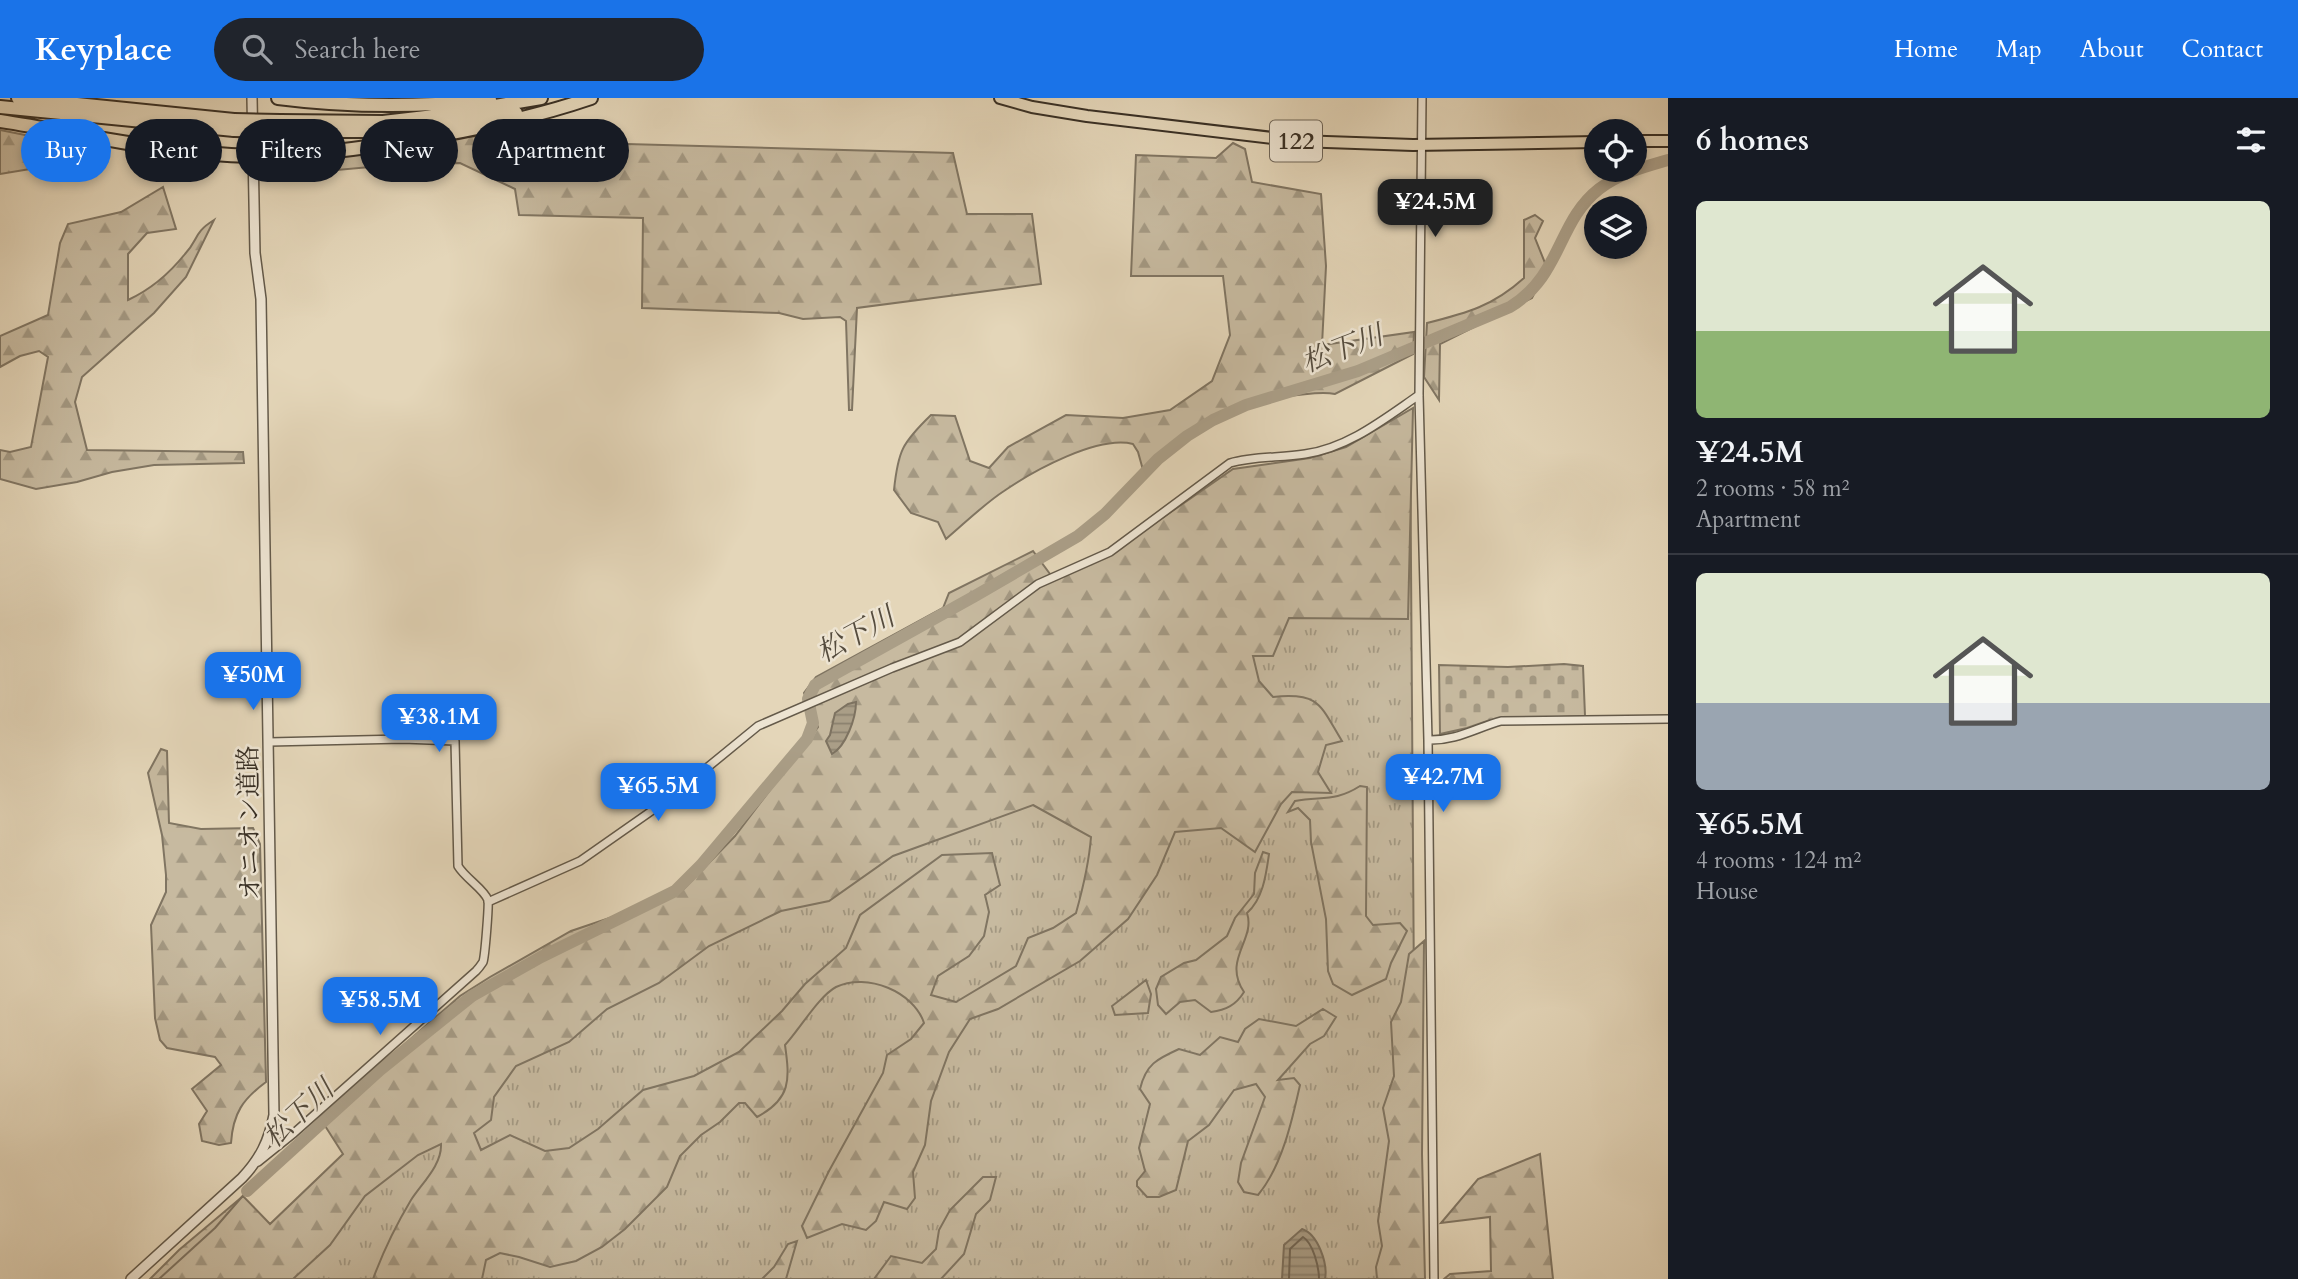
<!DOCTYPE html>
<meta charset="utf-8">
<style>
:root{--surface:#171b24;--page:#20242c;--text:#f1f3f6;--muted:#9ea1a6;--line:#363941;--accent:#1a73e8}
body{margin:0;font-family:Cardo,"Noto Serif JP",serif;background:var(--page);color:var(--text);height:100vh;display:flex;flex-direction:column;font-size:26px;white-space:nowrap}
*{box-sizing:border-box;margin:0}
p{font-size:23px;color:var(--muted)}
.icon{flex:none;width:38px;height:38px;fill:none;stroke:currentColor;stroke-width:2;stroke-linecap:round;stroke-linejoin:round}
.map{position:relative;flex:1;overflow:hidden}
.details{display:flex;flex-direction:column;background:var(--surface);width:630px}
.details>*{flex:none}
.hud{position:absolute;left:21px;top:21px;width:665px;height:63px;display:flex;gap:14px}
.fabs{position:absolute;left:1584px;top:21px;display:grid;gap:14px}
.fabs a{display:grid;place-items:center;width:63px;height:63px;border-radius:50%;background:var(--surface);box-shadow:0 4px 10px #0003;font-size:35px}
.price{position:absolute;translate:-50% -60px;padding:0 16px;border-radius:14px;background:var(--accent);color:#fff;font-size:23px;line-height:46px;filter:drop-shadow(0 2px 4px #0008)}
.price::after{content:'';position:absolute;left:50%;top:42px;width:21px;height:16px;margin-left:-10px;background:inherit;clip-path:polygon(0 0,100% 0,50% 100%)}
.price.selected{background:#222;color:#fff}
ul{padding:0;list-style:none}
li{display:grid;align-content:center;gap:14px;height:371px;padding:0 28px}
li+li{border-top:2px solid var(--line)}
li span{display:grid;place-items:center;height:217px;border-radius:10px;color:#555}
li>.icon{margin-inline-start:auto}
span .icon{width:126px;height:126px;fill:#fffc;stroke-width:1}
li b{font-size:30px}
h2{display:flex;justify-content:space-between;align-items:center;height:84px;padding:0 28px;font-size:30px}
.chip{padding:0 24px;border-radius:32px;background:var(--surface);box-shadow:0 4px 10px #0003;font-size:24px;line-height:63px}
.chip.selected{background:var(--accent);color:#fff}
header{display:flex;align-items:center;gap:42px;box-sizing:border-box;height:98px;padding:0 35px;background:var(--accent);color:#fff}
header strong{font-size:33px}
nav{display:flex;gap:38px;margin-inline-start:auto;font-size:24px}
.search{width:490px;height:63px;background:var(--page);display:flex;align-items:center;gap:18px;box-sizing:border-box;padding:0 24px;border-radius:38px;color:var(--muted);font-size:26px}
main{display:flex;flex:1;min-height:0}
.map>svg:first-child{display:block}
.grass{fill:url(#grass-tufts);stroke:#807562;stroke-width:2}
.forest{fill:url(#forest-firs);stroke:#807562;stroke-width:2;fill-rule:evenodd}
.cemetery{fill:url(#cemetery-stones);stroke:#807562;stroke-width:2}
.water{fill:url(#water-rules);stroke:#7d7260;stroke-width:2}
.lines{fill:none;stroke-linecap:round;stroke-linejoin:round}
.shore{stroke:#726756;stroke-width:2}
.stream{stroke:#7d7260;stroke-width:2}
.river{stroke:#aa9e87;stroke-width:12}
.minor-casing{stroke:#645a4a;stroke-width:10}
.tertiary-casing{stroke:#645a4a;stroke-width:12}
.primary-casing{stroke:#393025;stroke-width:14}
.motorway-casing{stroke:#393025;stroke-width:16}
.minor{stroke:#ede4d2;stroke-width:7}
.tertiary{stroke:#ede4d2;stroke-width:9}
.primary{stroke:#e4d6b9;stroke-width:10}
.motorway{stroke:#e4d6b9;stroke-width:12}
.motorway-bridge-casing{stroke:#393025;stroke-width:16;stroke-linecap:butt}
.motorway-bridge{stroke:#e4d6b9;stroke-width:12}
.labels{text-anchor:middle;stroke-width:5;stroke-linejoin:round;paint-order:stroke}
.shield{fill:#ede4d2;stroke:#6f6659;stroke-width:2}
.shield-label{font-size:24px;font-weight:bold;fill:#393025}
.street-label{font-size:26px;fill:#393025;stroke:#ede4d2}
.water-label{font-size:28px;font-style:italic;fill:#554c3e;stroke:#ede4d2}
</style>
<header>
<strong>Keyplace</strong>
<div class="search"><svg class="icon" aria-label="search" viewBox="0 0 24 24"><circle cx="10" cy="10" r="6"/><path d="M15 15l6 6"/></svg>Search here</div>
<nav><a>Home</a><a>Map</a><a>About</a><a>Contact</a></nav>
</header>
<main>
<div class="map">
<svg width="1668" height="1181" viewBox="0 0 1668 1181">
<defs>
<pattern id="grass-tufts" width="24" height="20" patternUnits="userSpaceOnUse" patternTransform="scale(1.75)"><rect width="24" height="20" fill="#c7baa0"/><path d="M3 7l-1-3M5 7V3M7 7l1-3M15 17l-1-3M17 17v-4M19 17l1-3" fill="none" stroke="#a39882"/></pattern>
<pattern id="forest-firs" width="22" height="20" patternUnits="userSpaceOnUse" patternTransform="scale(1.75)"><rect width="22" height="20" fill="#c7baa0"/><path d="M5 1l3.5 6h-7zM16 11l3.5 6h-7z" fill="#a39882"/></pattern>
<pattern id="cemetery-stones" width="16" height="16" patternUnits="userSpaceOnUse" patternTransform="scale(1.75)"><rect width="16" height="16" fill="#c7baa0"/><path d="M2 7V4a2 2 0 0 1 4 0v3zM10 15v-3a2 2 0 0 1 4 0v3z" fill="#a39882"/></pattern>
<pattern id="water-rules" width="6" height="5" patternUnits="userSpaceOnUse" patternTransform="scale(1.75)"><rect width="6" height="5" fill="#aa9e87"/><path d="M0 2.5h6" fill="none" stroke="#8b816e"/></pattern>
</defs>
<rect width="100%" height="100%" fill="#e4d6b9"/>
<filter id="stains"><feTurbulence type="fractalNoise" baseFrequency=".00286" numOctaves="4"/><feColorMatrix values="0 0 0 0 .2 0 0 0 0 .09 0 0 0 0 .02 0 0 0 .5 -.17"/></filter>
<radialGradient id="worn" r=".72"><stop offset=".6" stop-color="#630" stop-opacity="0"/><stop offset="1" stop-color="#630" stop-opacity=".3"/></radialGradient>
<path class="grass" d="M1410,323L1416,1181H237L442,992L1232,543Z"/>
<path class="forest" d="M0,32L30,38L60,66L0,76Z
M469,38L512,42L568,57L590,45L953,55L967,116H1032L1041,186L857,210L852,312H849L846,223L840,219L803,221L779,215L642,210L643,120L519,117L515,91L460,65L404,66L337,72L330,58Z
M1233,45L1245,51L1252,84L1321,96L1326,168L1322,247L1414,234L1413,256L1335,296C1314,292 1246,304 1228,313C1199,329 1171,354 1143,372L1138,354L1133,346C1098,337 1033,373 1004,393C984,406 965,425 946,441L938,424L911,415L894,392C898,353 902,345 931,317L955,318L970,363L989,370L1008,349L1066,317L1123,320L1170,312L1212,283L1230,237L1223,178H1131L1136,57L1216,60Z
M163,89L176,131L147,135L128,156V202C152,191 169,176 185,156C199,141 193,135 214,122L186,179L154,215L82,279L75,304L87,352L243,354L244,365L154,367L112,374L77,384L36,391L0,381V352L10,354L31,349L48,259L39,253L20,258L0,269V238L48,217L60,145L68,126L121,114Z
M1535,117L1543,123L1535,140L1547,170L1532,200L1440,246L1439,302L1424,279L1427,225C1467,215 1493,208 1524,180V122Z
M1413,310L1408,521L1289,520L1273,558H1253L1259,583L1273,599C1320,594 1320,607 1342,643L1326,647L1318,674L1331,695L1292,694L1281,706L1255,754L1221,730L1175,734L1157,777L1128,821L1080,863L998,911L970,921L949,954L931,1003L925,1047L913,1074L915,1100L907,1111L884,1104L876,1123L866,1132L842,1126L807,1140L802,1128L829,1073L883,975L887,957L911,941L924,925C914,894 867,874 836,889C819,898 799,932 785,947C790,982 791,1001 757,1019L745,1005H739L720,1024L701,1037L680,1058L667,1089L625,1131L602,1149L576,1163L550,1169L519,1159L500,1155L486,1162L482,1181H373C383,1154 396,1127 411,1102C422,1085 442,1067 441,1046L418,1057L365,1098L330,1147L293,1181H150L179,1152L243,1098L270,1126L343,1056L320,1020L460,898L490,879L571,833L678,797L735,738L818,629L804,595L816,579L943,510L949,495L1033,453L1053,480L1129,443L1233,371L1310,360L1346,349ZM1033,707L1091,739C1089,765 1083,790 1076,815L1053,830L1028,840L1016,868L956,904L931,897L938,878L969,858L984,838L989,814L985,797L1000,787L992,755L942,757L860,817L846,850L805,886L782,913L739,954L694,978L643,992L598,1031L569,1050L545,1053L510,1037L481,1052L474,1035L491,1022L494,999L516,968L569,944L607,911L659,885L709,848L781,813L829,803L893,758Z
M161,651L167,653L169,725L201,731L253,730L260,746L266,984C243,1001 233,1015 231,1045L219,1047L202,1043L199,1026L207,1013L192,991L221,967L215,959L167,950L160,942L155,920L151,827L166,794V777L162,737L148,675Z
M1360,688L1367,689L1366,818L1373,827L1400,825L1407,833L1391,865L1386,881L1352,897L1333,886L1328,873L1326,821L1311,744L1310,722L1298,710L1288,714L1295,703C1322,698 1335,704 1360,688Z
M1263,754L1269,756C1266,777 1263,801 1247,815C1256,842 1222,861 1244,894C1236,907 1226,912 1211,914L1195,902L1180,904L1166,916L1158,907L1156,891L1161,879L1184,865L1196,862L1227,838L1235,820L1254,796L1255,775Z
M1424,843L1422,1056L1425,1181H1377L1376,1169L1382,1148L1378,1123L1389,1043L1383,1010L1394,978L1391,924L1401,904L1409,856Z
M1146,882L1151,896L1148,915L1115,917L1112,908Z
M1323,911L1336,919L1324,938L1310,946L1278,982L1294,980L1300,987C1292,1023 1282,1068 1258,1097L1244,1094L1238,1084L1241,1065L1265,999L1256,986L1234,992L1209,1027L1188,1043L1176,1092L1159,1099H1147L1137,1088V1083L1145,1073L1139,1050L1150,1006L1140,991C1146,966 1157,961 1179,951L1200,957L1220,939L1238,944L1245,931L1259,921L1296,928Z
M1540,1056L1553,1181H1444L1450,1176L1491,1173L1490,1119L1441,1125L1478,1081Z
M983,1079H996L990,1102L976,1116L964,1156L941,1181H874L891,1158L922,1165L936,1151L939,1132L950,1112Z
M797,1143L786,1181H762L774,1169L788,1146Z"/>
<path class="cemetery" d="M1564,566L1583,568L1585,618L1490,622L1467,630L1440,636L1439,567L1508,569Z"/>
<path class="water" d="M856,604C856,620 846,648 832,656L826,643L830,637L835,615L848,606Z
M1302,1131C1318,1136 1328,1166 1325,1181H1282L1284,1147Z"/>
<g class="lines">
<path class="shore" d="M1289,1181L1290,1151L1303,1139C1313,1145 1319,1169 1319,1181"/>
<path class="stream" d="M159,1181L215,1130L247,1093"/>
<path class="river" d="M247,1093L380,972L472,898L541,859L675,793L701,767L807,641L813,625L808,601L815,587L975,498L1078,438L1105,416L1158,361L1187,338L1213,322L1246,307L1358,273L1510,209C1562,177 1557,124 1599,91C1620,75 1644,69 1668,62"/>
<g class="minor-casing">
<path id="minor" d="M1422,0L1419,297L1428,642L1434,1181
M1428,642C1456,643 1476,630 1501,623L1668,621
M488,804L580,763L670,700L758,628L892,570L960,544L1038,486L1110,454L1230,365C1254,358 1280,360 1305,356C1348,350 1384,321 1419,297
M258,1064L294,1035L476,873C478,871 481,867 483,864C485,858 489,807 488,802C484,791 465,780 458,768L455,643L403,641L269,644"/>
</g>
<g class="tertiary-casing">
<path id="tertiary" d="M131,1181L242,1080C260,1061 269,1043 274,1017L261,201L255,155L252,0"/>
</g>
<g class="primary-casing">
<path id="primary" d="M1000,0L1032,9L1087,18L1298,43L1413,47L1596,44
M1634,43H1668"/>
</g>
<g class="motorway-casing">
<path id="motorway" d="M18,0L234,22
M278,0C348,9 420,9 490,2
M0,9L234,32
M0,23C84,36 167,56 252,58C303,59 355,51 406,43C469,33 530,21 591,0
M280,23L383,24L443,17L541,0
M278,33H381L444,27L516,15"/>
</g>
<use href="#minor" class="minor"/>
<use href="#tertiary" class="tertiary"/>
<use href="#primary" class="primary"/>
<use href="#motorway" class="motorway"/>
<g class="motorway-bridge-casing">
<path id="motorway-bridge" d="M234,22L280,23
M234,32L278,33"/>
</g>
<use href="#motorway-bridge" class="motorway-bridge"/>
</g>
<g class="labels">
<rect class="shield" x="1270" y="22.5" width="52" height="41" rx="5"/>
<g class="shield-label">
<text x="1296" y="51">122</text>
</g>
<g class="street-label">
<text transform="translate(249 725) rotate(-91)" y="9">オニオン道路</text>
</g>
<g class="water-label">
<text transform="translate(1342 250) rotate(-21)" y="10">松下川</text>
<text transform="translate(855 536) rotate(-29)" y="10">松下川</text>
<text transform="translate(298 1015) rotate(-43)" y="10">松下川</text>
</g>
</g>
<rect width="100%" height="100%" filter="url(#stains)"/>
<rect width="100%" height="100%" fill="url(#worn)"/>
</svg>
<div class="fabs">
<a><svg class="icon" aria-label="locate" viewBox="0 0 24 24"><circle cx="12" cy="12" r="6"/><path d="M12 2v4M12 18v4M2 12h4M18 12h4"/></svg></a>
<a><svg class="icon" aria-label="layers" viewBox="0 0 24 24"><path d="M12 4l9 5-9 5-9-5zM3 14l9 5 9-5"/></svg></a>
</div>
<b class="price selected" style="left:1435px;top:141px">¥24.5M</b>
<b class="price" style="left:253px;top:614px">¥50M</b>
<b class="price" style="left:439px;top:656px">¥38.1M</b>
<b class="price" style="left:1443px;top:716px">¥42.7M</b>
<b class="price" style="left:658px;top:725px">¥65.5M</b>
<b class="price" style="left:380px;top:939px">¥58.5M</b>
<div class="hud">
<a class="chip selected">Buy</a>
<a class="chip">Rent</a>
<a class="chip">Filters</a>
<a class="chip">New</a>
<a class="chip">Apartment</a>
</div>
</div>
<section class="details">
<h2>6 homes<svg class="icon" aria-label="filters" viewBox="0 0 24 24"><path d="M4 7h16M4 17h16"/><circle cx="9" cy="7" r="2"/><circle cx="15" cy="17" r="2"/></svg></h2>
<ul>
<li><span style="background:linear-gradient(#dfe7d0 60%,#8fb573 0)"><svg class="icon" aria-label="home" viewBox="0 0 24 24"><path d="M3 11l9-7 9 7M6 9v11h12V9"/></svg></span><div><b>¥24.5M</b><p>2 rooms · 58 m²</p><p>Apartment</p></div></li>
<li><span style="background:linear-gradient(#dfe7d0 60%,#9aa5b1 0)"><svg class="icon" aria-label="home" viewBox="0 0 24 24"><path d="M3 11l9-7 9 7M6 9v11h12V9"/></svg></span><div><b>¥65.5M</b><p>4 rooms · 124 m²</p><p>House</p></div></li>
</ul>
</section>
</main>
